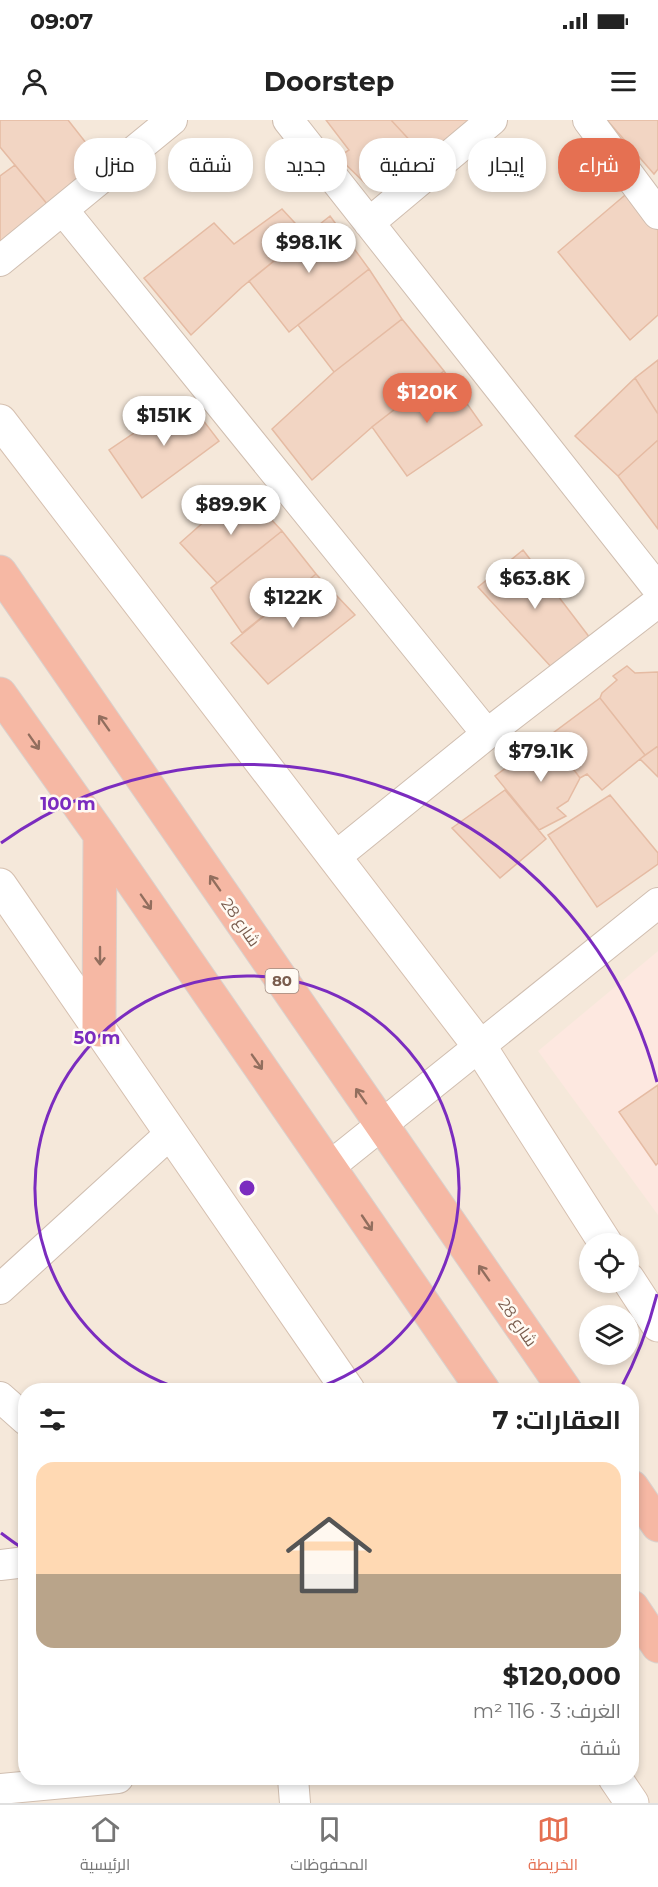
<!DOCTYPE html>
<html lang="ar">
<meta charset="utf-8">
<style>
:root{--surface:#fff;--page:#f6f6f6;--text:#222;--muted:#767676;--line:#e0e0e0;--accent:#e57052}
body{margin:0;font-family:Montserrat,Cairo,sans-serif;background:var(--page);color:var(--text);direction:rtl;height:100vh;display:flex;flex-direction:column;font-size:22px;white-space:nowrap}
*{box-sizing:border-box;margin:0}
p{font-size:20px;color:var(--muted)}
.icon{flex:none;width:33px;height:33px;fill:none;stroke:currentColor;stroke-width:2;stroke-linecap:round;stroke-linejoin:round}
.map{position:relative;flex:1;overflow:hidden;direction:ltr}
.sheet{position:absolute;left:18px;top:1263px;width:621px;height:402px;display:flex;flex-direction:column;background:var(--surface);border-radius:24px;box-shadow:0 3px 9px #0003;direction:rtl}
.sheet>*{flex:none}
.top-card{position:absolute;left:18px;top:18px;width:622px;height:54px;direction:rtl;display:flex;gap:12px}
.tools{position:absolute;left:579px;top:1113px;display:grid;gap:12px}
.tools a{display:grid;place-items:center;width:60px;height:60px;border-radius:50%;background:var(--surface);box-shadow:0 3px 9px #0003;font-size:30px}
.price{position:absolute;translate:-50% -51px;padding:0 14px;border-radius:21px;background:#fff;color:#222;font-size:20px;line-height:39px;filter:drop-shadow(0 2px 3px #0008)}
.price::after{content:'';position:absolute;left:50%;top:36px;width:18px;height:14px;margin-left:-9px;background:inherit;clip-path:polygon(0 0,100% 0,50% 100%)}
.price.on{background:var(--accent);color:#fff}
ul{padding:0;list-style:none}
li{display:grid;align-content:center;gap:12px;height:318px;padding:0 18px}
li span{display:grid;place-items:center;height:186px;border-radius:18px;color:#555}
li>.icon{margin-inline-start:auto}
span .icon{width:108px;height:108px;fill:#fffc;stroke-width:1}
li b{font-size:26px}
h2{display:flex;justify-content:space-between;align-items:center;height:72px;padding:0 18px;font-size:26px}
.pill{padding:0 21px;border-radius:24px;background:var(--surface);box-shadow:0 3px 9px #0003;font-size:21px;line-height:54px}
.pill.on{background:var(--accent);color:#fff}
.status{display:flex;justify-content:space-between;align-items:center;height:42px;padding:0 30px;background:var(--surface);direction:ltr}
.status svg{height:16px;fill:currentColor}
header{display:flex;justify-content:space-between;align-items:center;height:78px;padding:0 18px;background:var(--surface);font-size:27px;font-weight:700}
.menu{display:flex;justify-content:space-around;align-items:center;height:84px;border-top:2px solid var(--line);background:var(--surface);font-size:16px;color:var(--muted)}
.menu a{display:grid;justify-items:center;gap:3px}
.menu .on{color:var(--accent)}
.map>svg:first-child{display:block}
.residential{fill:#f5e8da;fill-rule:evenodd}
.commercial{fill:#fde8e0}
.building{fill:#f2d5c3;stroke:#e5bba3;stroke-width:1.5}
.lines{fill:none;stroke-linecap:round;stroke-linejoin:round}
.street-casing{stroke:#d0beb0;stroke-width:32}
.secondary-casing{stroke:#d6c0b0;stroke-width:35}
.highway-casing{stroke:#d9d1cd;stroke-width:35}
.street{stroke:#fff;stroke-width:30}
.secondary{stroke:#fff;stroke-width:33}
.highway{stroke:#f6b8a4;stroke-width:33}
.oneway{stroke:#926e5e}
.ring{fill:none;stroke:#7b2cbf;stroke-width:3}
.labels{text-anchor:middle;stroke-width:5;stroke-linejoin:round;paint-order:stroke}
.shield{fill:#fffaf3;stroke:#a18b7f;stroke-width:1.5}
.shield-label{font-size:15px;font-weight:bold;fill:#795c4d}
.street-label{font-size:16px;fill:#795c4d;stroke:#fffaf3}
.centre{fill:#7b2cbf;stroke:#fffaf3;stroke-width:3}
.ring-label{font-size:18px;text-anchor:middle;font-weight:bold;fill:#7b2cbf;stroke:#fffaf3;stroke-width:5;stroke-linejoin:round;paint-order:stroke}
</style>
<div class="status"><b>09:07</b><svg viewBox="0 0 49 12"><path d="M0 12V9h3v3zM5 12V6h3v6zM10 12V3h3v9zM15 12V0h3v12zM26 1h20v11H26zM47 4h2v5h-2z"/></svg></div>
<header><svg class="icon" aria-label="menu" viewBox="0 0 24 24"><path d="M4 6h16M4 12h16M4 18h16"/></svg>Doorstep<svg class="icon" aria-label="person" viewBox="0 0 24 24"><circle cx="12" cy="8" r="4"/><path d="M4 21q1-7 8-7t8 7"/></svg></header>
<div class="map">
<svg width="658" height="1683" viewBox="0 0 658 1683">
<rect width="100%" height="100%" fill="#fdf6ec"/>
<path class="residential" d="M0,0H658V1683H0ZM590,1124H628V1162H590ZM590,1196H628V1234H590ZM26,1270H632V1658H26Z"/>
<path class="commercial" d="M658,831V1095L538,931Z"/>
<path class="building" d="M0,0H68L101,42L48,85L0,27Z
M326,0H391L428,40L400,65H367L338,37L349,30Z
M391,0H477L428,40Z
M607,0H658V49L654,54Z
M15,45L48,85L0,133V56Z
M631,70L658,107V195L630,220L558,132Z
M282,89L306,115L242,167L191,215L144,158L214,103L234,124Z
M330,96L369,149L289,212L249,161Z
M369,149L402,199L334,252L298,205Z
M402,199L444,251L372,307L312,360L272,309L334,252Z
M658,240V294L635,258Z
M444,251L482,305L407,356L372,307Z
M635,258L658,294V320L618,356L575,316Z
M186,278L219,321L142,378L109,330Z
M658,320V409L618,356Z
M242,368L282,411L217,463L180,423Z
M282,411L316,454L242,513L211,468Z
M523,430L590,518L553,549L478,467Z
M316,454L355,495L268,564L231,523Z
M627,546L635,553L658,552V626L645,635L600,578L602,573L617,560L613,556Z
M600,578L645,635L602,670L587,654L580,658L549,616Z
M549,616L580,658L568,681L557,688L566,696L539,710L495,656Z
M658,626V657L640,639Z
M505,670L546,719L500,758L452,708Z
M610,675L658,733V744L597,787L548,715Z
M658,965V1043L656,1045L619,992Z"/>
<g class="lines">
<g class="street-casing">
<path id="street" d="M288,0L658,469
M588,0L658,94
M63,90L487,614
M369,103L492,0
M0,141L172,0
M334,738L487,614L658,482
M329,1047L658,783
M0,1169L171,1013
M0,1277L26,1300
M0,1445L26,1442
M293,1658L295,1683
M0,1669L118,1658"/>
</g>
<g class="secondary-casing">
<path id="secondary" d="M0,301L480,927L606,1124
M0,765L348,1270
M628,1159L658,1205
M615,1658L632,1683"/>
</g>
<g class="highway-casing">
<path id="highway" d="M0,452L565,1270
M0,574L100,715L483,1270
M99,910L100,715
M632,1367L658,1405
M632,1487L658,1526"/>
</g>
<use href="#street" class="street"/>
<use href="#secondary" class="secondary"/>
<use href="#highway" class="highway"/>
</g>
<defs><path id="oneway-shaft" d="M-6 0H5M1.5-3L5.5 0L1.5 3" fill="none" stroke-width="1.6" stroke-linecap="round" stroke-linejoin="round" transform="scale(1.5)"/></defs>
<g class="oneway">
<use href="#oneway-shaft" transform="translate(104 603) rotate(-125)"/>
<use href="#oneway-shaft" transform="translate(34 622) rotate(55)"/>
<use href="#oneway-shaft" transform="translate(215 763) rotate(-125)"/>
<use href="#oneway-shaft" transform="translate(146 782) rotate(55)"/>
<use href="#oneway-shaft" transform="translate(100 836) rotate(90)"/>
<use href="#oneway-shaft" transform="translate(257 942) rotate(55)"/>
<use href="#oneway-shaft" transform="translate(361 976) rotate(-125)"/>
<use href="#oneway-shaft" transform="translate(367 1103) rotate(56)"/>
<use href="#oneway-shaft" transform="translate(484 1153) rotate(-125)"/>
</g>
<g class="ring">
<path d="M183 1270A212 212 0 1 1 311 1270"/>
<path d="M657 1174A424 424 0 0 1 620 1270M25 1430A424 424 0 0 1 1 1413M1 723A424 424 0 0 1 657 962"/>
</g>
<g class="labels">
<rect class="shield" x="265.5" y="849" width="33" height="24" rx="4.5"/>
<g class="shield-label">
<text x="282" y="866">80</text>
</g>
<g class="street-label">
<text transform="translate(241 802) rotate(55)" y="6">شارع 28</text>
<text transform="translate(518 1202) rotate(55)" y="6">شارع 28</text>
</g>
</g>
<circle cx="247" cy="1068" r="9" class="centre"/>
<g class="ring-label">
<text x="68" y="690">100 m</text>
<text x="97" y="924">50 m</text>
</g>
</svg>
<div class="tools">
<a><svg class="icon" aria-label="locate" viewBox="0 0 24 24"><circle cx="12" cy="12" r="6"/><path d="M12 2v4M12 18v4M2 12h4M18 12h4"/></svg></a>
<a><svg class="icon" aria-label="layers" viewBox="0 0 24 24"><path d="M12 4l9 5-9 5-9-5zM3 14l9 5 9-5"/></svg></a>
</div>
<b class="price" style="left:309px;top:154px">$98.1K</b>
<b class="price on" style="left:427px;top:304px">$120K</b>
<b class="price" style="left:164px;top:327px">$151K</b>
<b class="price" style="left:231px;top:416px">$89.9K</b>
<b class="price" style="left:535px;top:490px">$63.8K</b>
<b class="price" style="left:293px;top:509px">$122K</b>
<b class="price" style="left:541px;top:663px">$79.1K</b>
<div class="top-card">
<a class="pill on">شراء</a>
<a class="pill">إيجار</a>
<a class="pill">تصفية</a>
<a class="pill">جديد</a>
<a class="pill">شقة</a>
<a class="pill">منزل</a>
</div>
<section class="sheet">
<h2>العقارات: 7<svg class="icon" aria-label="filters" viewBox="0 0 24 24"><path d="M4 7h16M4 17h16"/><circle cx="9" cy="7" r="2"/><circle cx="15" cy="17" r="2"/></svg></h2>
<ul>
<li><span style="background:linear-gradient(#ffd9b3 60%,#b9a48a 0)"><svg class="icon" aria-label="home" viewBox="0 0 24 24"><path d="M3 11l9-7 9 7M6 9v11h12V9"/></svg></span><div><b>$120,000</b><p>الغرف: 3 · 116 m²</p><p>شقة</p></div></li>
</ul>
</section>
</div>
<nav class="menu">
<a class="on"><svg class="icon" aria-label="map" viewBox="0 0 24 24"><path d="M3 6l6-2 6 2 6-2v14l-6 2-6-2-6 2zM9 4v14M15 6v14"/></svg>الخريطة</a>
<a><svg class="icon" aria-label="saved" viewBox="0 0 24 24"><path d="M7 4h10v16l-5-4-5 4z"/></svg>المحفوظات</a>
<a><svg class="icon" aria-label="home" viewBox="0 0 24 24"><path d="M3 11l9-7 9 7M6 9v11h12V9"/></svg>الرئيسية</a>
</nav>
